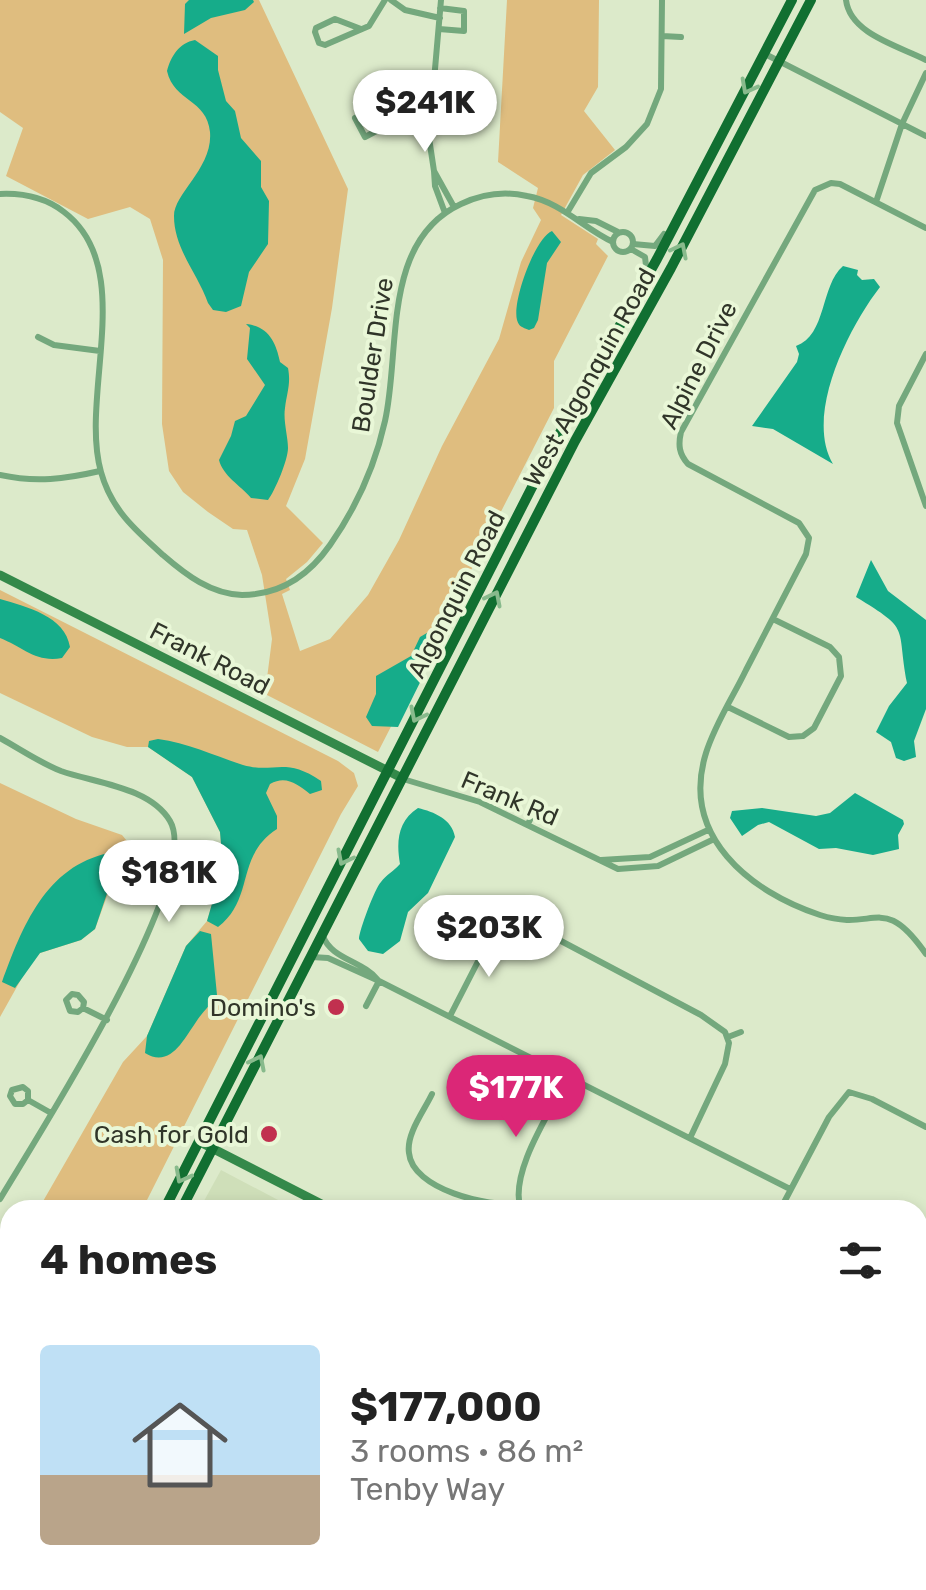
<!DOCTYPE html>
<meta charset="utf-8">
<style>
:root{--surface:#fff;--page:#f6f6f6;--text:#222;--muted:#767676;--line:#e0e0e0;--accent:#db2777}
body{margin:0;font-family:Rubik,sans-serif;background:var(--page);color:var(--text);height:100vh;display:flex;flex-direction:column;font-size:38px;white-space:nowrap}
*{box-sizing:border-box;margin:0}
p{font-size:32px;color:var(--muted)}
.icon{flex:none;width:55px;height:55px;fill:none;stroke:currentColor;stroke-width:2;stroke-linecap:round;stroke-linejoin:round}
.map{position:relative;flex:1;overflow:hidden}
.sheet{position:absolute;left:0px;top:1200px;width:928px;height:390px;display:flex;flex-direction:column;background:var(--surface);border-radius:30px 30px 0 0;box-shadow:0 5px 15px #0003}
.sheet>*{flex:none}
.price{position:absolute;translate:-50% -85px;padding:0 22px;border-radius:35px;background:#fff;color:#222;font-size:32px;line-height:65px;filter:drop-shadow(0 2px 5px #0008)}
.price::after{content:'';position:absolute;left:50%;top:60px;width:30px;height:22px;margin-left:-15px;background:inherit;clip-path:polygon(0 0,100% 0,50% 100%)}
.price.active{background:var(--accent);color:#fff}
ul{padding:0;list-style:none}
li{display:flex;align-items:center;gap:30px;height:250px;padding:0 40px}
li+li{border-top:2px solid var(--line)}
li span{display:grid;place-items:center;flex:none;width:280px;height:200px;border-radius:10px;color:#555}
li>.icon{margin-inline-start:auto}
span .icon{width:120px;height:120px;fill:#fffc;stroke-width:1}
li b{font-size:42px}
h2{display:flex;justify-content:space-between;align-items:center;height:120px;padding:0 40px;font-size:42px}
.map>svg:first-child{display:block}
.built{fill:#cfdfb9}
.green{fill:#dfbd7f}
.water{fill:#16ac8a}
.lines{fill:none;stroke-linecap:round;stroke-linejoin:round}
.street{stroke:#74a87d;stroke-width:6}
.secondary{stroke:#34894a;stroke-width:9}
.primary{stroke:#116f31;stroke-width:10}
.oneway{stroke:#88ba8c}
.poi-dot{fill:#c1304f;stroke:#e9f7d7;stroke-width:4}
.labels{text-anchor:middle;stroke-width:8;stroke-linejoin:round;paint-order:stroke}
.street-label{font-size:25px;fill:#303529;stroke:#e9f7d7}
.poi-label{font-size:25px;fill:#303529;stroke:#e9f7d7;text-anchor:end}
</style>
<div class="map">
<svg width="926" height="1590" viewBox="0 0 926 1590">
<rect width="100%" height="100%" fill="#dceaca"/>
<path class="built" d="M221,1170L297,1210H199Z"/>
<path class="green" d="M0,0H259L348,189L332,308L305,459L286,506L323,543L307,562L286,579L290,590L282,594L300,651L330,639L368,595L399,540L442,446L499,339L521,262L541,220L533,208L538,188L498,162L507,0H599L598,87L584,111L615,150L583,175L561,215L598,239L596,244L608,256L554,361V408L378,752L265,694L272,639L262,575L247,530L233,529L208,512L183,492L169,471L162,424L163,260L150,219L130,207L88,219L6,176L23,128L0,112Z
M0,590L338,761L354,773L358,786L341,814L142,1210H38L123,1062L147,1036L186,946L207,921L223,866L220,832L192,777L148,747H127L92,737L0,693Z
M0,783L76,819L122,835L127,841L95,929L81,940L40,953L28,967L0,1017Z
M10,1260V1472L1,1490L0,1273Z"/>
<path class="water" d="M189,0H253L254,2L245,10L211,18L184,34L185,4Z
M195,40L218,56V70L226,101L235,111L241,138L261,161V187L269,201L268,244L249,272L241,306L226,312L213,310L208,303C198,274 174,249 174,216C174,193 213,168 210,132C207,99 174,102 167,71C171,56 179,43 195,40Z
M552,231L561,242L547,263L538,320L534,328L529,330C522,327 519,327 517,320C512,301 535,238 552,231Z
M843,266L858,270L857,275L862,280L874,279L880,287C849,327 804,415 833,464L773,429L752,426L797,362L799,354L796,346C827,335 820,286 843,266Z
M246,324C268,326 276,342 280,362L288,368C291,384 287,392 285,408C283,421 288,436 288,448C288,460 275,491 268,500L251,498C240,485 223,476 219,460L231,436L235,421L246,416L265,385L247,359L250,328Z
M871,560L888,591L926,620V709L914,741L916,757L904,761L896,758L891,742L876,732L889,706L907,683C896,625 912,631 856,597Z
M0,599C27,607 65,616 70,647L62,658C36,663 23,647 0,638Z
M432,630L441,640L398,727L372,726L366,717L376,694V676L411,656L420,637Z
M158,739C188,743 215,756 243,765C274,774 285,756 321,781L322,790L310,794C297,784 286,775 270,784L266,793L277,816V829C235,856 255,899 218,927L207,921L223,866L220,832L192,777L148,747L149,741Z
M855,793L903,820L904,824L898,835L899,849L873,855L836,848L819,849L769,822L758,825L742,836L730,818L732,811L762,808L816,816L830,813Z
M418,808C434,812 452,819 455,837L428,893L408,912L400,941L383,954L368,951L359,939C359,931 375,888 381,882C386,875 394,871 400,864C396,841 398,821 418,808Z
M109,853L120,855L95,929L81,940L40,953L15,988L2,982C22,927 46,866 109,853Z
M200,931L211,934L217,995C211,1005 202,1012 196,1022C184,1039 170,1069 145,1053L147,1036L186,946Z
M10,1272V1401L0,1410V1281Z"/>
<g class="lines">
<path class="street" d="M391,0L405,10L440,18
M846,0C850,34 899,46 926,60
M361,29L335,19L316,28L315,32L319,43L325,45L369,26L385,0
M439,29L464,31V11L440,8
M662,36L681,37
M765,54L926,136
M399,119L365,137L355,118L382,104L399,119L411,113L430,111
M430,125H460L461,106L432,104
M434,171L429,138L441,0
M0,194C22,193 46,198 64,212C138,268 79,395 101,472C111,509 135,530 163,555C186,575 211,594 242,595C281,595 309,575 330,545C356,508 375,466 385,421C401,350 381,241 461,204C482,194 505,191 527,196C561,202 583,228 613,242
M876,202L902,124L926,73
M445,213L435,186L434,171L454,207
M567,213L591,173L626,147L647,124L661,89L662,0
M579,219L596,221L618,232
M926,228L840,184L831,183L815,190L681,432C678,445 679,454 688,464L799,523L809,538L806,554C786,593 766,632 746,670C733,697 715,724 706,753C680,836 750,892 820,915C876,933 882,891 926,954
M613 242a10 10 0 1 1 20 0a10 10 0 1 1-20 0Z
M633,244L655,246L664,234
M631,249L645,257L647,274
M38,337L54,345L100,351
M926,354L899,406L897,423L926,506
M0,475C36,483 65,479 100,471
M728,707L789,737L803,736L814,728L841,676L839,657L830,647L773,619
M0,738C20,749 40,763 61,771C95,783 150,787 170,821C204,878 35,1140 0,1199
M403,779L480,802L618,869L658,866L712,840
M528,824L536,807
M601,860L650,857L708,830
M502,911L507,925L529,926L544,932L701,1015L725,1032L729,1043L725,1064L690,1138
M323,936C331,959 363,961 378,980
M312,957L328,958L379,981L790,1189
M366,1006L379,981
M83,1008L84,1002L78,995L72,994L66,1000L70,1011L78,1012L83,1008L107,1020
M450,1016L490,938L507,926
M728,1037L741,1032
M432,1094C424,1111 406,1134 409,1153C412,1189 489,1208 518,1203
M28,1100L23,1104H15L10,1096L12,1090L23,1087L28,1091V1100L51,1113
M521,1210C508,1173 551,1111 568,1077
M780,1210L829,1117L849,1092L872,1099L926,1127
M918,1408L926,1394
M483,1584L484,1580
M282,1590L286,1580
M837,1590L843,1580"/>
<path class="secondary" d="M0,575L402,778
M200,1142L333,1210
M918,1505L926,1509"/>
<path class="primary" d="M164,1210L556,440L657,259L792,0
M181,1210L575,441L671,268L811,0
M0,1551L10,1530
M0,1575L10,1554"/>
</g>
<defs><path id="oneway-chevron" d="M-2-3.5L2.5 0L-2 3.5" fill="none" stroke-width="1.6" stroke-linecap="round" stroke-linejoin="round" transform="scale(2.5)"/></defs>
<g class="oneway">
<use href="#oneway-chevron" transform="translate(748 87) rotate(118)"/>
<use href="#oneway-chevron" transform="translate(680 250) rotate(-63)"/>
<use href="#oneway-chevron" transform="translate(494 598) rotate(-63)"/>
<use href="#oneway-chevron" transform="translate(417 715) rotate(117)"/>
<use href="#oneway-chevron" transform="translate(344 858) rotate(117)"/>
<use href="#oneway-chevron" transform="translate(258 1062) rotate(-63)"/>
<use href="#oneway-chevron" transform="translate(182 1176) rotate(118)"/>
</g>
<g class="poi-dot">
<circle cx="336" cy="1007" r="10"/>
<circle cx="269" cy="1134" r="10"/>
</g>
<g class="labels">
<g class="street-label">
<text transform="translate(372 355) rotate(-81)" y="9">Boulder Drive</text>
<text transform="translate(698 365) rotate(-63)" y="9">Alpine Drive</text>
<text transform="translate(589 377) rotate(-61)" y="9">West Algonquin Road</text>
<text transform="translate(456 594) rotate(-63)" y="9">Algonquin Road</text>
<text transform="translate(210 658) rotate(27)" y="9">Frank Road</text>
<text transform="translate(510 798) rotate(23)" y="9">Frank Rd</text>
</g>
<g class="poi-label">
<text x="316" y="1016">Domino's</text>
<text x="249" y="1143">Cash for Gold</text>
</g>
</g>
</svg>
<b class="price" style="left:425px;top:155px">$241K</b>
<b class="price" style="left:169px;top:925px">$181K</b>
<b class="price" style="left:489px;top:980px">$203K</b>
<b class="price active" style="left:516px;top:1140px">$177K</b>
<section class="sheet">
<h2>4 homes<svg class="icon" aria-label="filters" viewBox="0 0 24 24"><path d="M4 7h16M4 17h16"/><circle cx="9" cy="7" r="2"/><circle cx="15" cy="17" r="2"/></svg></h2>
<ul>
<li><span style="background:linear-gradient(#bfe0f5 65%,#b9a48a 0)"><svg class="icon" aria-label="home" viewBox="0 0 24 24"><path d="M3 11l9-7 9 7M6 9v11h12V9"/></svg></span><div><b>$177,000</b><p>3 rooms · 86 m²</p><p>Tenby Way</p></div></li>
</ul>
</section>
</div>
